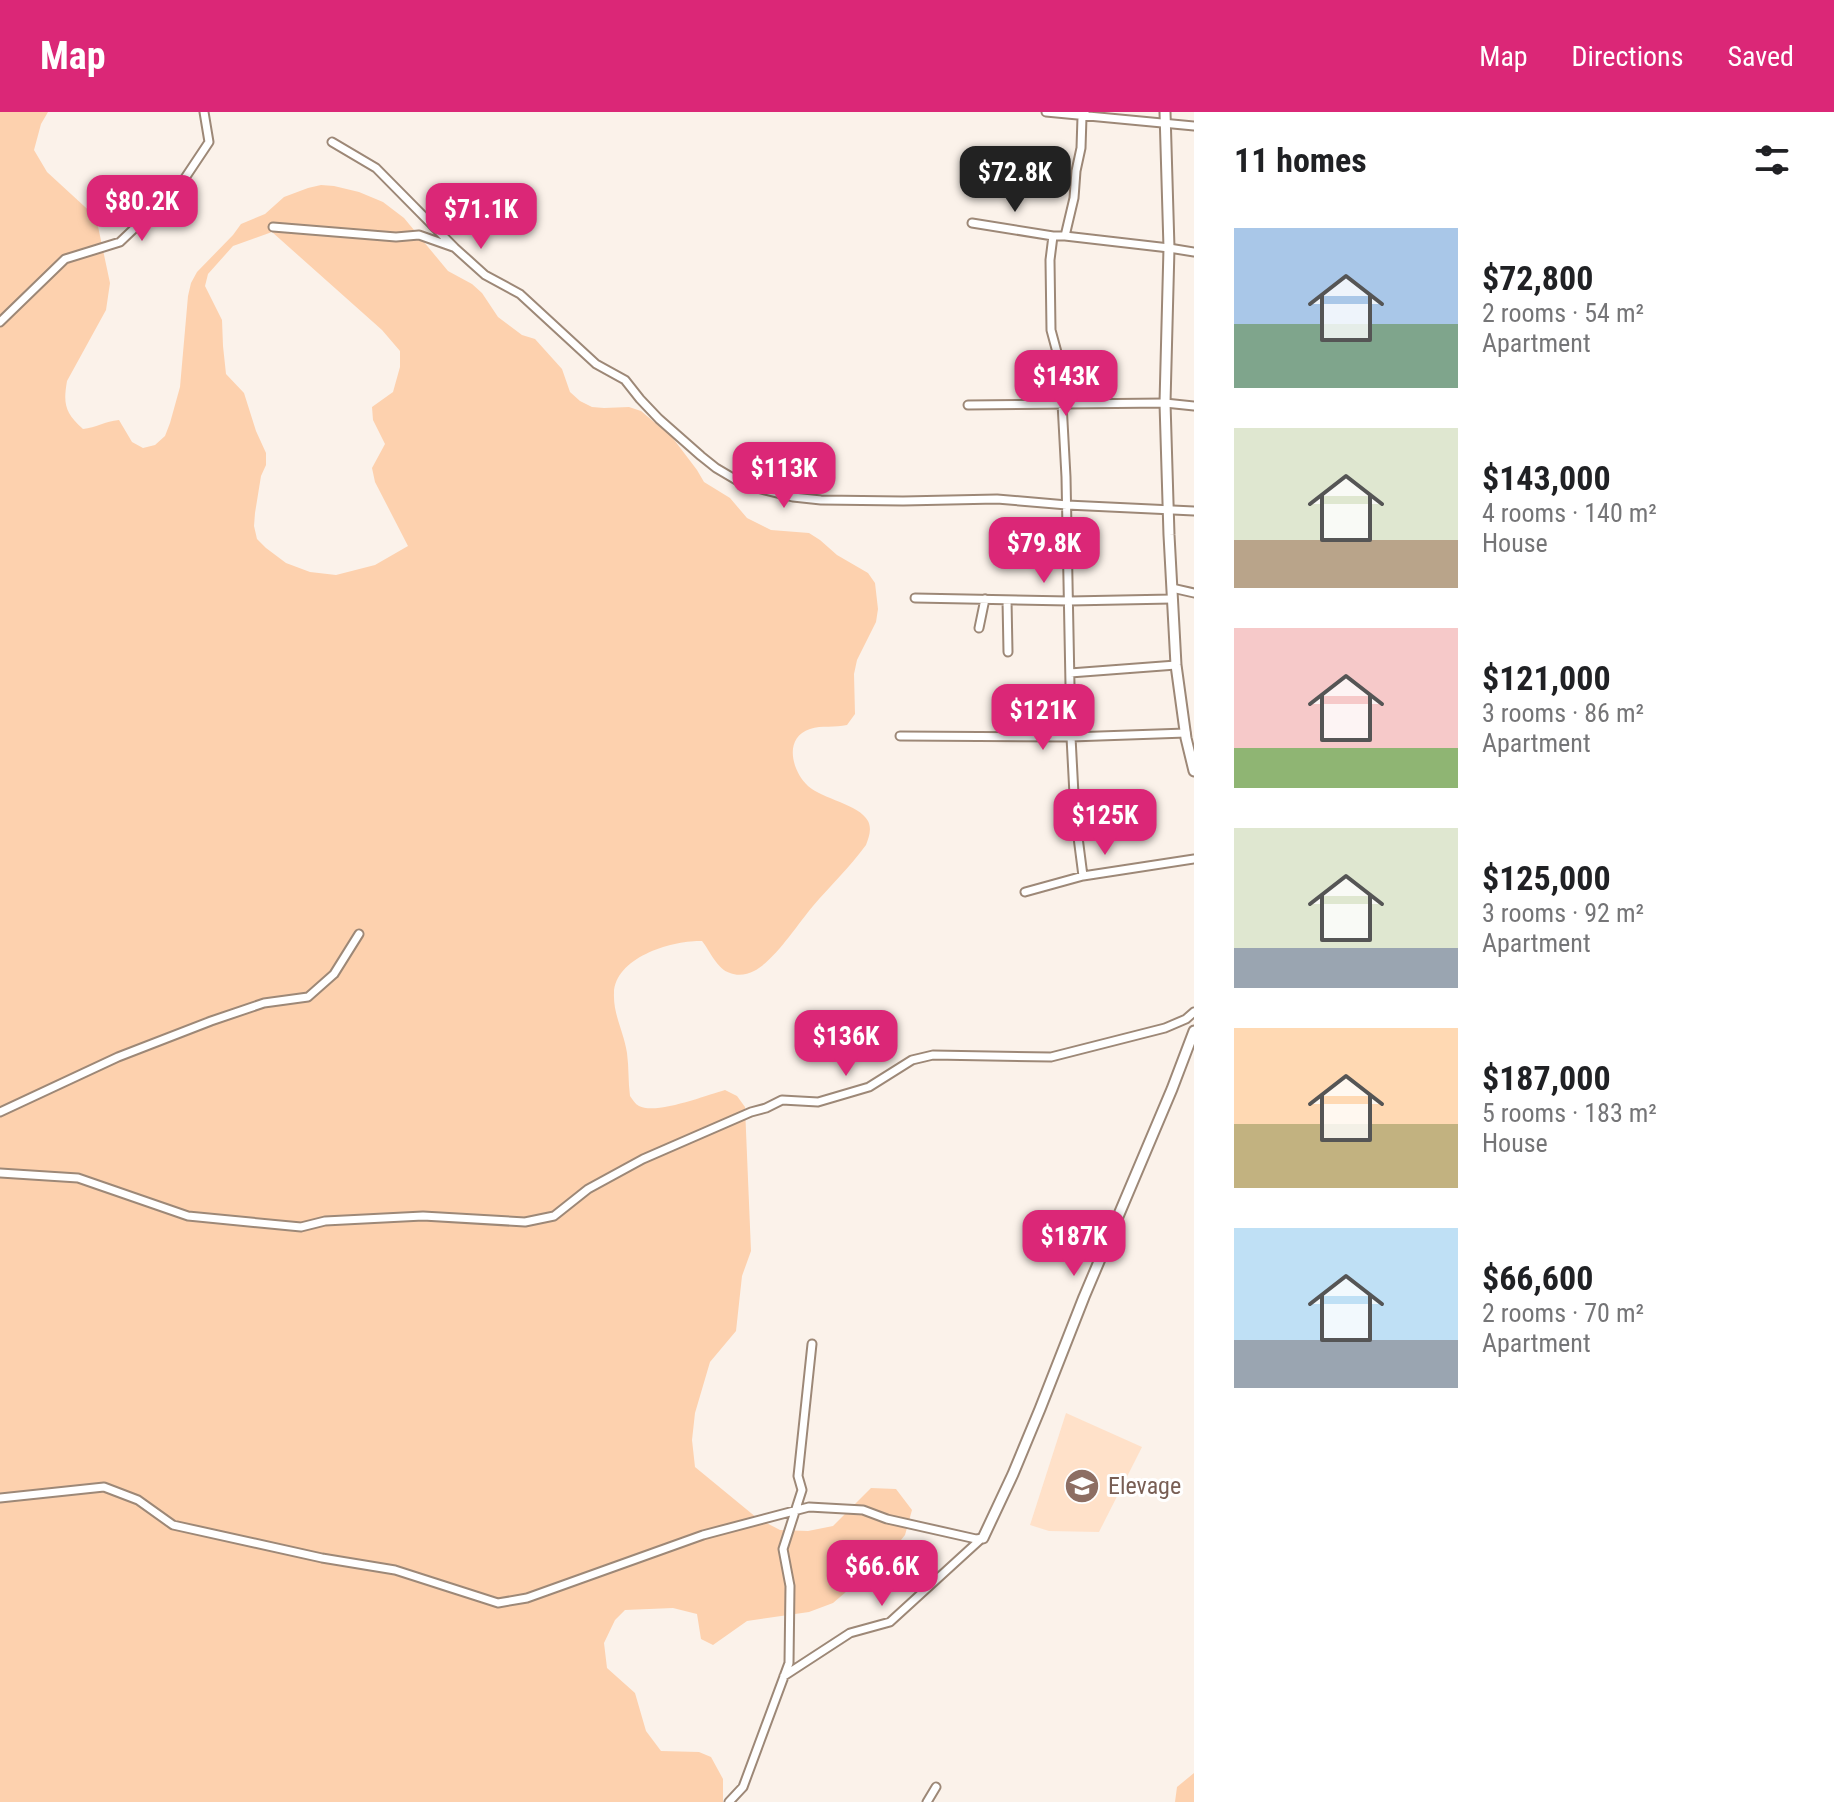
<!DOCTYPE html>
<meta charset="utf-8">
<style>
:root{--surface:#fff;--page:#f6f6f6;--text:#202124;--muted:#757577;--accent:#db2777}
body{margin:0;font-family:"Roboto Condensed",sans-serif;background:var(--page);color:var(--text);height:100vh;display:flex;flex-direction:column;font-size:30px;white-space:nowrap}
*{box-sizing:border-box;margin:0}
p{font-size:26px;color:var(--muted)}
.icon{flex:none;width:44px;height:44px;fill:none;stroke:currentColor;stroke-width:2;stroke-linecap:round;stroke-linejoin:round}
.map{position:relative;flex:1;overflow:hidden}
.side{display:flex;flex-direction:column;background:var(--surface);width:640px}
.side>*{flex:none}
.price{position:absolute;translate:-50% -68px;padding:0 18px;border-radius:16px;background:var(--accent);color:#fff;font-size:26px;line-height:52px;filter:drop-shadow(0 2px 4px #0008)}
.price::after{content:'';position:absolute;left:50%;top:48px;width:24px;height:18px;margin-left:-12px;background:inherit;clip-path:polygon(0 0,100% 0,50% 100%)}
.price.on{background:#222;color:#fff}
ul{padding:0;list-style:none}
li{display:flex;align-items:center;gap:24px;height:200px;padding:0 40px}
li span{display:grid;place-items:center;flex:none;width:224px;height:160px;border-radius:0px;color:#555}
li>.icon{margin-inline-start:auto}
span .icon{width:96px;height:96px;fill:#fffc;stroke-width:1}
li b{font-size:34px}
h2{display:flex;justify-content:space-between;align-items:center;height:96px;padding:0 40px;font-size:34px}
header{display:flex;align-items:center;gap:48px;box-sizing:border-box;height:112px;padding:0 40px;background:var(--accent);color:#fff}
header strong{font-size:38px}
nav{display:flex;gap:44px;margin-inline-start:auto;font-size:28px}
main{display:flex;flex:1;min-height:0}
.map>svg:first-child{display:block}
.built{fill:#ffe1c9}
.green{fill:#fdd1ae;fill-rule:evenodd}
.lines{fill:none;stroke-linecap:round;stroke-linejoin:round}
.minor-casing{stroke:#9d8877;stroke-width:11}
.tertiary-casing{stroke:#9d8877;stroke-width:13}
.minor{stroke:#fff;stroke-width:7}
.tertiary{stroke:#fff;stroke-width:9}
.labels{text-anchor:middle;stroke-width:6;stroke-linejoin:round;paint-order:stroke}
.education-label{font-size:24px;fill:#785e54;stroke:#fff;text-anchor:start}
</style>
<header>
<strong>Map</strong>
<nav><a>Map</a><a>Directions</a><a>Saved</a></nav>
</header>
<main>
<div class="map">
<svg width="1194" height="1690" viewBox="0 0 1194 1690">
<rect width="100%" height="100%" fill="#fbf2ea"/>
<path class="built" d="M1066,1301L1142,1335L1099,1420L1049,1419L1030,1413Z"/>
<path class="green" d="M0,0H48L41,12L34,38L47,60L96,105L110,171L106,198L67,269C63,292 65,301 83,317C96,316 105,309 119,308L132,330L143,336L155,333L165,324L170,311L180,275L188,184L191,171L197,160L233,123L241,112L265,102L284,85L308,76L321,73L334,74L359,80L383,90L404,106L448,159L472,172L482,181L498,205L522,223L535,227L562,257L570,280L580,289L592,295L604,296L629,295L641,299L672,325L697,358L704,370L730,386L747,406L771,418L809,421L820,428L837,443L868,461L875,471L878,497L876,510L857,548L854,562L855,602L847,613C835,616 822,613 810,617C783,626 792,659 808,674C822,687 859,692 868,709C872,717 869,725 866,733C850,755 830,774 813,794C797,813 775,848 754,859C747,863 737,864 730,861C717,857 710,839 702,829C673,828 615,845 614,881C613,903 624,920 627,941C629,955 628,970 630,984C633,988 635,992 639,994C656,1003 707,983 725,978L737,984L745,995L751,1139L742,1164L736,1219L710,1250L695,1301L692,1328L695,1355L757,1406L780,1418L808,1419L833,1414L871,1376L896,1377L912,1398L905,1423L889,1443L833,1491L809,1500L747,1509L713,1533L701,1527L697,1502L673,1496L625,1498L615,1508L604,1531L607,1556L635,1581L646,1619L661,1639L699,1640L711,1645L723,1667V1690H0ZM272,120L382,218L400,239V255L393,280L372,295L373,308L385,332L372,356L375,370L408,434L375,453L336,463L310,460L286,451L266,436L257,427L254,414L255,401L261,364L266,353V341L256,319L244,281L226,262L223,234L222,208L205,174L208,162L233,134Z
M1194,1661V1690H1175L1177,1675Z"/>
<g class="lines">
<g class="minor-casing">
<path id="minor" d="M1046,0L1194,14
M332,30L376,56L455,136L485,163L520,182L596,252L625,268L640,287L659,307L701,344L716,356L738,369L761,377L793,385L821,388L903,389L997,387L1067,393L1194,399
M972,111L1053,124
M273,115L396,125L419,123L453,135
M1065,124L1169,136L1194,140
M0,210L65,147L120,130L181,72L209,30L204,0
M968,293L1165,291L1194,294
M1172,476L1194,481
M915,486L1069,489L1172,487
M1007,488L1008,540
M979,516L985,487
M1070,561L1176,553
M900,624L1071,625L1186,621
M1083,764L1075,702L1071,625L1066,365L1062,291L1058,244L1051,218L1050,148L1053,124H1065L1074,86L1076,59L1081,36L1082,5L1085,0
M1025,780L1083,764L1194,747
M0,1000L118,945L211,909L264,891L308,885L334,862L359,822
M0,1061L78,1066L188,1104L301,1115L325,1109L423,1104L525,1110L554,1104L588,1077L643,1047L751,1000L766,996L782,988L818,990L869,975L912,948L933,943L1051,945L1165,916L1186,907L1194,900
M0,1386L104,1375L138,1388L173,1413L322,1446L395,1458L498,1491L527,1486L703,1423L809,1395L863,1398L887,1407L976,1427L983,1426
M784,1564L850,1521L890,1510L981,1427
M729,1690L743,1675L789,1551L790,1474L783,1437L802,1378L798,1364L812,1232
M927,1690L936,1675"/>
</g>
<g class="tertiary-casing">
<path id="tertiary" d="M1165,0L1169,136L1165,291L1169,423L1176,553L1186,626L1194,659
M983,1426L1013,1362L1040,1297L1084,1185L1172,977L1194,919"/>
</g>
<use href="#minor" class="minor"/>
<use href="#tertiary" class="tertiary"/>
</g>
<defs>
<g id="school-disc" transform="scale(1.8)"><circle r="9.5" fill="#8d6e63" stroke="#fff"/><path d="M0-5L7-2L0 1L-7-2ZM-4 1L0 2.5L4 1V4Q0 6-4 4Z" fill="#fff"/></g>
</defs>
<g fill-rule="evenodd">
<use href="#school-disc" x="1082" y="1374"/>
</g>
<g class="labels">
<g class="education-label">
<text x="1108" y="1382">Elevage</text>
</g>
</g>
</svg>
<b class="price on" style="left:1015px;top:102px">$72.8K</b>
<b class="price" style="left:142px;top:131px">$80.2K</b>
<b class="price" style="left:481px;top:139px">$71.1K</b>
<b class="price" style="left:1066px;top:306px">$143K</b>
<b class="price" style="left:784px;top:398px">$113K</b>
<b class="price" style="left:1044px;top:473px">$79.8K</b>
<b class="price" style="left:1043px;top:640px">$121K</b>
<b class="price" style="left:1105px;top:745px">$125K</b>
<b class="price" style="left:846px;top:966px">$136K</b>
<b class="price" style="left:1074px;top:1166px">$187K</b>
<b class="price" style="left:882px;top:1496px">$66.6K</b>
</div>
<section class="side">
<h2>11 homes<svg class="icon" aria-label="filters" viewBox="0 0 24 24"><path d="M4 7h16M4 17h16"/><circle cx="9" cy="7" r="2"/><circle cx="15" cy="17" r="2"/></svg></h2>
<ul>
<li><span style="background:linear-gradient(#a9c7e8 60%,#7fa58c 0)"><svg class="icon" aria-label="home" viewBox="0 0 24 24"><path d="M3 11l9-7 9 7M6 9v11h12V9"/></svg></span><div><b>$72,800</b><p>2 rooms · 54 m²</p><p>Apartment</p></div></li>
<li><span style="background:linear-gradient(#dfe7d0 70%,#b9a48a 0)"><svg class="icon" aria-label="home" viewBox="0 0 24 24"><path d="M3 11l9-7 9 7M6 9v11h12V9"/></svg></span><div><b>$143,000</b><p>4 rooms · 140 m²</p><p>House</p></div></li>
<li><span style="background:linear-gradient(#f6c9c9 75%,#8fb573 0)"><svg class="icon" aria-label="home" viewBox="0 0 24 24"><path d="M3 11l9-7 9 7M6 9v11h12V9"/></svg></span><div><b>$121,000</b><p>3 rooms · 86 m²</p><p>Apartment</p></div></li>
<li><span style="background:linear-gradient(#dfe7d0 75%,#9aa5b1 0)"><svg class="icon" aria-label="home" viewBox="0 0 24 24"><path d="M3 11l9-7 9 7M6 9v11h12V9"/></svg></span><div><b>$125,000</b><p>3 rooms · 92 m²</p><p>Apartment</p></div></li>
<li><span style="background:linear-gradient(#ffd9b3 60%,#c2b280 0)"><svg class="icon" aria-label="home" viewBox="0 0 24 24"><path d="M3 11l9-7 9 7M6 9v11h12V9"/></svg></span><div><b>$187,000</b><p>5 rooms · 183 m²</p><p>House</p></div></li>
<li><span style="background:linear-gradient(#bfe0f5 70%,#9aa5b1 0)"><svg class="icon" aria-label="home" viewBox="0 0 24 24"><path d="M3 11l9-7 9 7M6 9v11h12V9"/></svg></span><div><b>$66,600</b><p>2 rooms · 70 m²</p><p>Apartment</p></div></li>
</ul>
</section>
</main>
